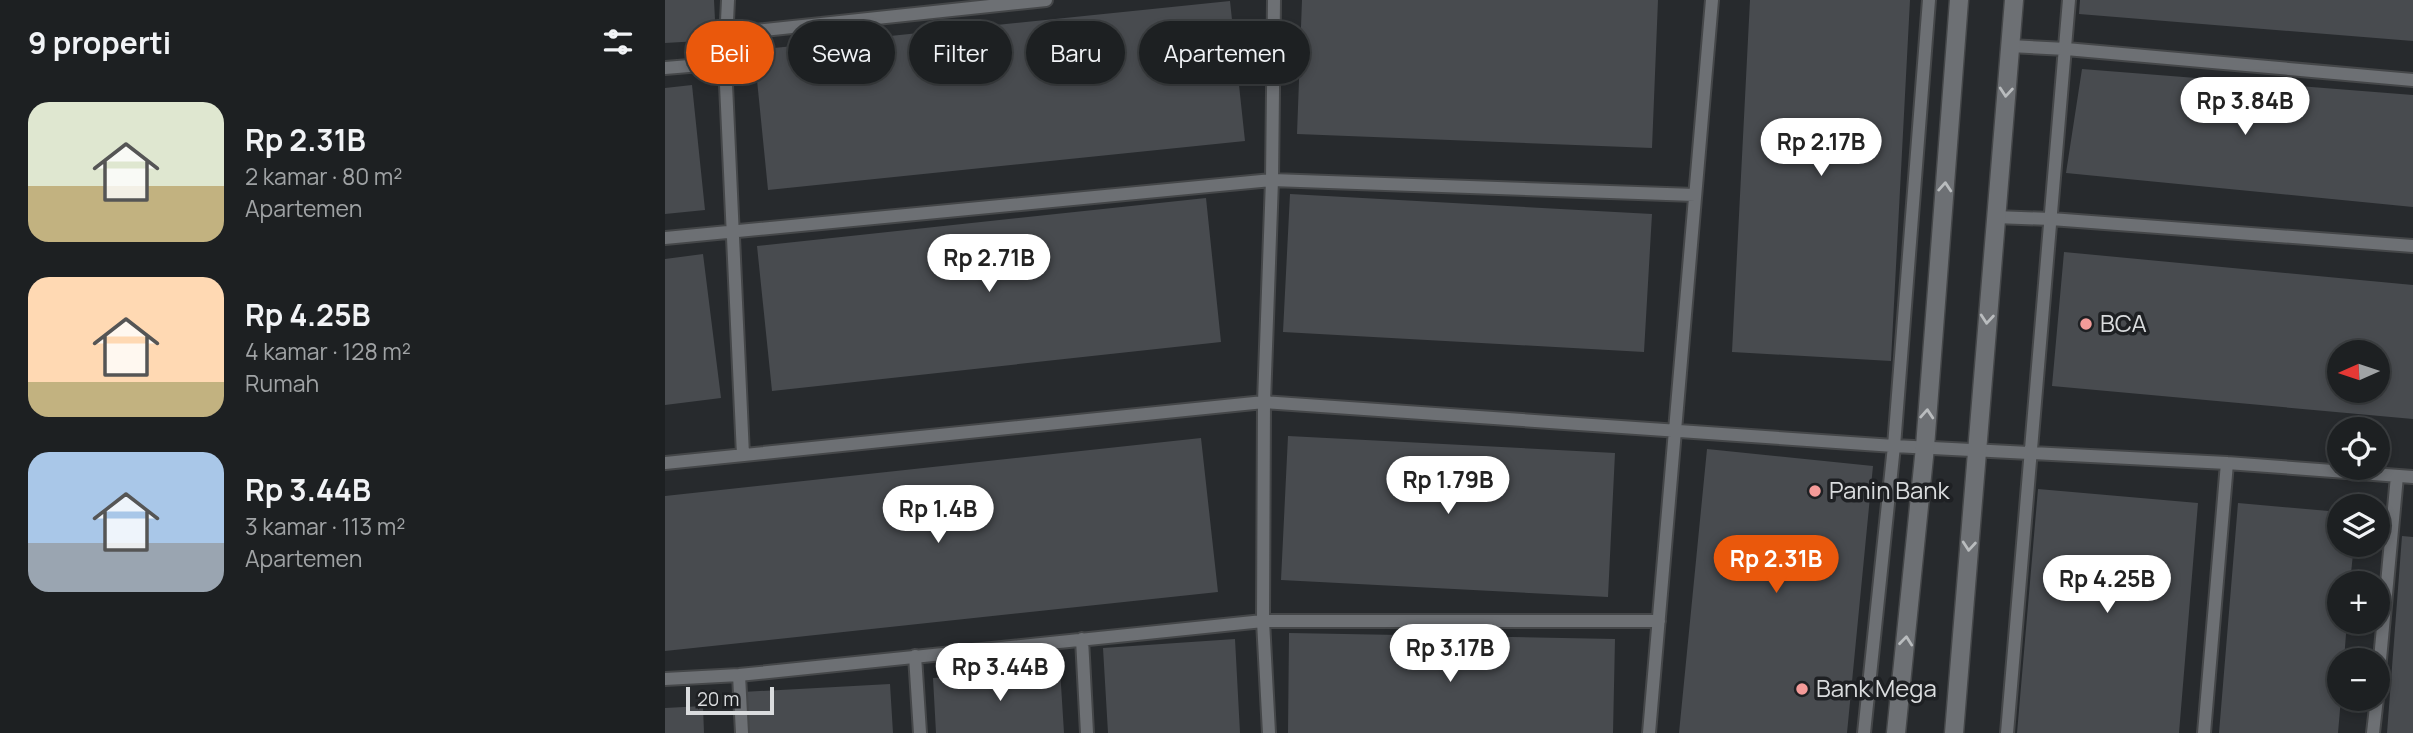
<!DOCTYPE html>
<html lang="id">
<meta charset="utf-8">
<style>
:root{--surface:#1d2022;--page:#2a2d2f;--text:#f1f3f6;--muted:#a0a3a5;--line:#3b3e40;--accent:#ea580c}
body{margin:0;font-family:Manrope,sans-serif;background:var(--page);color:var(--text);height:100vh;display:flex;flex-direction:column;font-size:26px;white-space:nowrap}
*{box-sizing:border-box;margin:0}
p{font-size:23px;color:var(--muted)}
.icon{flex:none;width:38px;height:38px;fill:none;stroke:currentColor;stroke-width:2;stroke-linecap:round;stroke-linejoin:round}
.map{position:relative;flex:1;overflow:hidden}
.details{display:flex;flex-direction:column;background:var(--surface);width:665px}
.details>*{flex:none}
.guide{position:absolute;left:21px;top:21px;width:665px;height:63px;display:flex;gap:14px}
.needle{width:46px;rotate:267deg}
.tools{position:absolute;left:1662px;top:340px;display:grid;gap:14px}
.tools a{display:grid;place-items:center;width:63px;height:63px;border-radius:50%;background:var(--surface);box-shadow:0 4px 10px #0003,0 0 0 2px var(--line);font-size:35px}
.scale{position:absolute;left:21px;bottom:18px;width:88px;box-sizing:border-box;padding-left:7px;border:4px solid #dadcde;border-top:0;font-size:19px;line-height:24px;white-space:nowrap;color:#dadcde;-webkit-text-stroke:5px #1e2023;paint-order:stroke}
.price{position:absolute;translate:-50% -60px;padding:0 16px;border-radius:24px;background:#fff;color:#222;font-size:23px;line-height:46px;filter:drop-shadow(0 2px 4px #0008)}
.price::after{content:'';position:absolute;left:50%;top:42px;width:21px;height:16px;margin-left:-10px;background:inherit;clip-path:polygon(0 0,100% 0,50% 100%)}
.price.selected{background:var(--accent);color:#fff}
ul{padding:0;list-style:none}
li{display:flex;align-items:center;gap:21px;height:175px;padding:0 28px}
li span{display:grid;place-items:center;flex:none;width:196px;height:140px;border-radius:21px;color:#555}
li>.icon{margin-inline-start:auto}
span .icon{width:84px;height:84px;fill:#fffc;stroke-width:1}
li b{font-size:30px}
h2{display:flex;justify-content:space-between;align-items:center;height:84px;padding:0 28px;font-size:30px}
.tag{padding:0 24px;border-radius:32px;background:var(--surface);box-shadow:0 4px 10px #0003,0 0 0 2px var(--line);font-size:24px;line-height:63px}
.tag.selected{background:var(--accent);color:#fff}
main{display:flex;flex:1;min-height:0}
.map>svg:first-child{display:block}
.building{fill:#484b4f;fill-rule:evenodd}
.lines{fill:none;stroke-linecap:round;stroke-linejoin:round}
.service-casing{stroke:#454749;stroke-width:16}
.minor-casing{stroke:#454749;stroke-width:21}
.service{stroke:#6d7074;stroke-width:12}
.minor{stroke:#6d7074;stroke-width:18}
.oneway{stroke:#b9bcbe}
.poi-dot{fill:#f59b99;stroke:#1e2023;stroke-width:2.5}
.labels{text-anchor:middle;stroke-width:7;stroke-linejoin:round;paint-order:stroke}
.poi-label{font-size:24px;fill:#dadcde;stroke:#1e2023;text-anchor:start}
</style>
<main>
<section class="details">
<h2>9 properti<svg class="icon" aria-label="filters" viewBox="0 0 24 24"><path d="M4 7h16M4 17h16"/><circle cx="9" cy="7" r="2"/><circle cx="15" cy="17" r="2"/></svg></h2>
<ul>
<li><span style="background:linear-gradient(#dfe7d0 60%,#c2b280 0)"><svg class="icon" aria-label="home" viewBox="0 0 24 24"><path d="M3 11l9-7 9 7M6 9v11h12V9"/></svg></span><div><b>Rp 2.31B</b><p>2 kamar · 80 m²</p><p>Apartemen</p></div></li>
<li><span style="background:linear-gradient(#ffd9b3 75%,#c2b280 0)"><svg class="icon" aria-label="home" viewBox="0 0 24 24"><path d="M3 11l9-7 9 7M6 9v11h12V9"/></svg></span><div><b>Rp 4.25B</b><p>4 kamar · 128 m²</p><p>Rumah</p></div></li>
<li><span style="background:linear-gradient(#a9c7e8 65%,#9aa5b1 0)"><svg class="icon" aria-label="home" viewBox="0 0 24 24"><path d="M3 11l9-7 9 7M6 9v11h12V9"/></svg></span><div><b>Rp 3.44B</b><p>3 kamar · 113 m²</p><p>Apartemen</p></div></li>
</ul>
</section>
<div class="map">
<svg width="1748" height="733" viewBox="0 0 1748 733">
<rect width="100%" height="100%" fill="#272a2d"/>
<path class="building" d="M0,0H49L51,40L0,43Z
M637,0H993L987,148L632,134Z
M1085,0H1245L1226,361L1067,352Z
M1415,0H1748V41L1414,14Z
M565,1L580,141L103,190L89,50Z
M1417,69L1748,95V207L1401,173Z
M27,85L40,210L0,214V88Z
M625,194L987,214L979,352L618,332Z
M541,198L556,342L107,391L92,246Z
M1399,252L1748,285V419L1387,386ZM1675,352H1713V390H1675Z
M38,254L56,398L0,405V259Z
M623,436L950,453L943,597L616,580Z
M536,438L553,592L0,651V496Z
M1042,449L1208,466L1182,733H1014Z
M1373,489L1533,503L1514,733H1352Z
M1573,503L1675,512V544H1689L1685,583H1675V621H1682L1679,660H1675L1676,698L1673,733H1554Z
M1737,536L1748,537V733H1722Z
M624,633L950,639L948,733H623Z
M570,639L575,733H443L438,648Z
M395,669L399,733H271L268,678Z
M225,684L228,733H79L77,692Z
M38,706L39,733H0V708Z"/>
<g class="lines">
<g class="service-casing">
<path id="service" d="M63,0L60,63L78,455
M62,34L381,0
M1345,46L1401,49L1748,80
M0,68L60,63
M1330,217L1386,219L1748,246
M0,238L607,180L1030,195
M0,463L599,402L1229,446L1562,463L1748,477
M417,639L422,733
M250,656L255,733
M74,675L77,733
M0,679L74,675L598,621H994
M1713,681L1732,476
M604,733L598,621L599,402L607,180L609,0
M984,733L1047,0
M1199,733L1229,446L1264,0
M1342,733L1404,0
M1539,733L1562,463
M1708,733L1712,698"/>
</g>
<g class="minor-casing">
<path id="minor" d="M1231,733L1260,447L1294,0
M1289,733L1349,0"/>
</g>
<use href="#service" class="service"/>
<use href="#minor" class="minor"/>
</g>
<defs><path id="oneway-chevron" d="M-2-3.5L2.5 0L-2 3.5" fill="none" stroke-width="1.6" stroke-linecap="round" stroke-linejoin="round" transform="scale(1.75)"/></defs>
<g class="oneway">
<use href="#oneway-chevron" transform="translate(1341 92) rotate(95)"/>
<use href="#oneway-chevron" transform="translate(1280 187) rotate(-86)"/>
<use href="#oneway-chevron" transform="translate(1322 319) rotate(95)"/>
<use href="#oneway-chevron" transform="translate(1262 414) rotate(-86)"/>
<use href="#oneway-chevron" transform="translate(1304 546) rotate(95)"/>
<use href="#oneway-chevron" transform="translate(1241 641) rotate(-84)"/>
</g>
<g class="poi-dot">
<circle cx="1421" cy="324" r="7"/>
<circle cx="1150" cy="491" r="7"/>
<circle cx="1137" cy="689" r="7"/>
</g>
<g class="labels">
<g class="poi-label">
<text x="1435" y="332">BCA</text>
<text x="1164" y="499">Panin Bank</text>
<text x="1151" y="697">Bank Mega</text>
</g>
</g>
</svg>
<div class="tools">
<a><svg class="needle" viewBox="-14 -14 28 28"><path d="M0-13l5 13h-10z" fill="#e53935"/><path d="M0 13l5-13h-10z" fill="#a0a3a5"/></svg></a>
<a><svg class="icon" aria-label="locate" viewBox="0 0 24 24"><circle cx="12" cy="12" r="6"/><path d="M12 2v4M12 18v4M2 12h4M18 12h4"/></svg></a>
<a><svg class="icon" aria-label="layers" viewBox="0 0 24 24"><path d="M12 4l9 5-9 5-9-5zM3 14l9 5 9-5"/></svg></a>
<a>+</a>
<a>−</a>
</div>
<div class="scale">20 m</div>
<b class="price" style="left:1580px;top:137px">Rp 3.84B</b>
<b class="price" style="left:1156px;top:178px">Rp 2.17B</b>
<b class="price" style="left:324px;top:294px">Rp 2.71B</b>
<b class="price" style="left:783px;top:516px">Rp 1.79B</b>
<b class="price" style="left:273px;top:545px">Rp 1.4B</b>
<b class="price selected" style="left:1111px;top:595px">Rp 2.31B</b>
<b class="price" style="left:1442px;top:615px">Rp 4.25B</b>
<b class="price" style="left:785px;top:684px">Rp 3.17B</b>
<b class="price" style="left:335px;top:703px">Rp 3.44B</b>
<div class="guide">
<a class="tag selected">Beli</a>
<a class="tag">Sewa</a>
<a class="tag">Filter</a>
<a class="tag">Baru</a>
<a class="tag">Apartemen</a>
</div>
</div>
</main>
